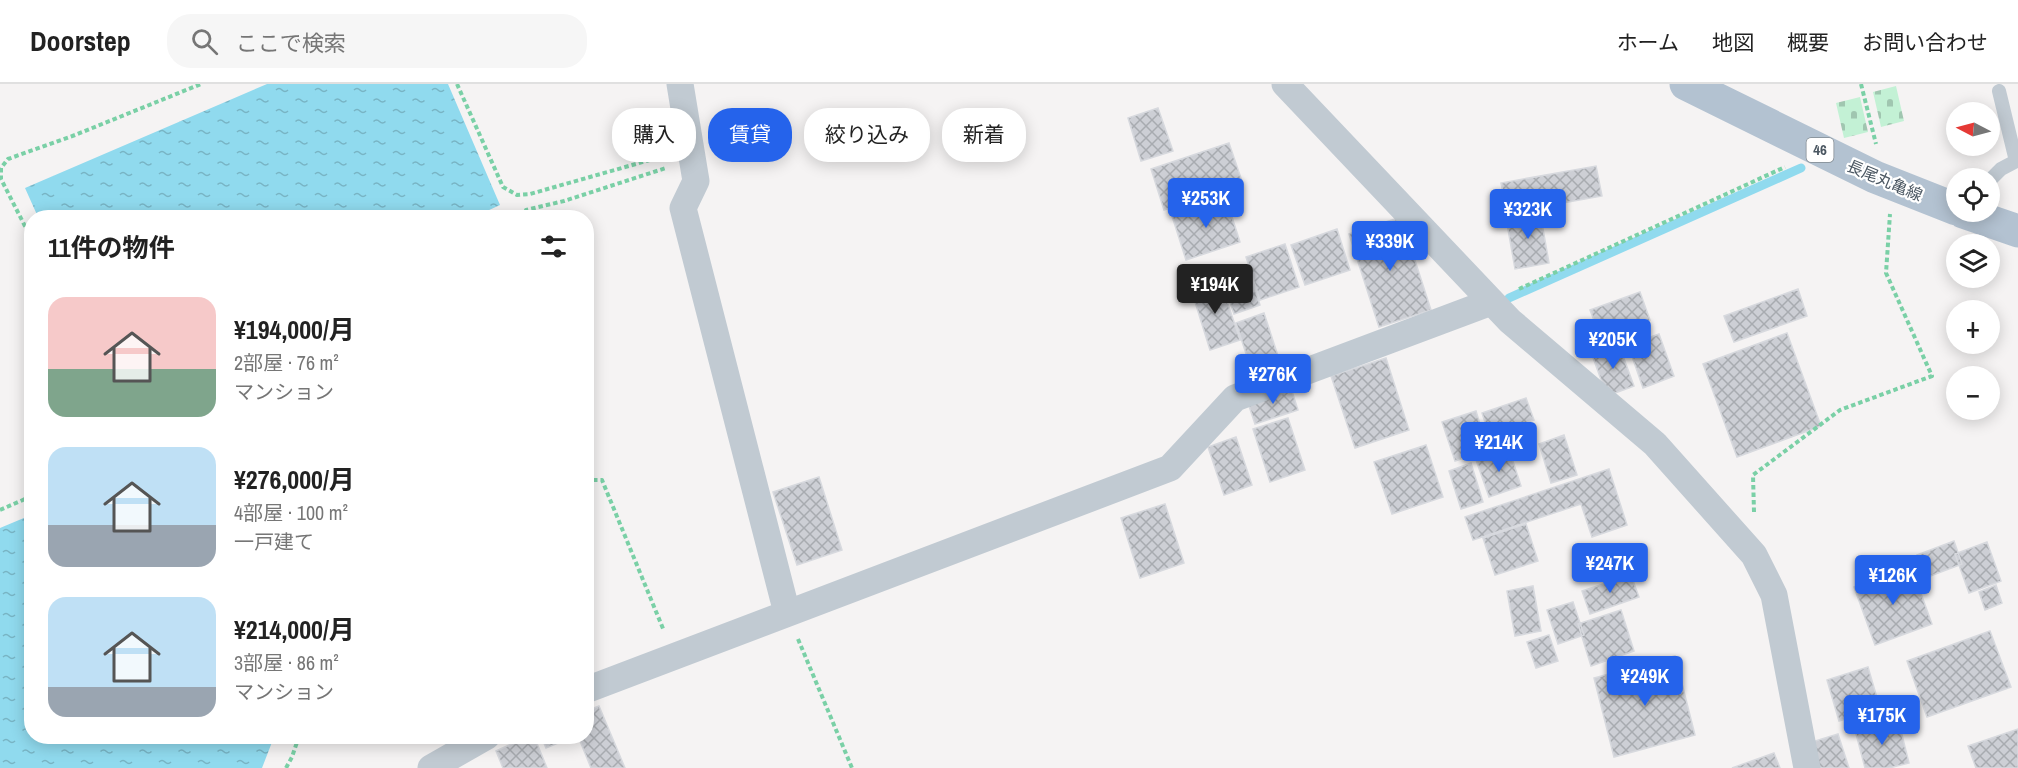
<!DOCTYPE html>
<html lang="ja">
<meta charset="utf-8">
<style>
:root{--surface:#fff;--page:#f6f6f6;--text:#222;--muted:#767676;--line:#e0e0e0;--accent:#2563eb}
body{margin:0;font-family:"Archivo Narrow","Noto Sans JP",sans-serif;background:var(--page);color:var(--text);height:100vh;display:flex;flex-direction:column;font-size:22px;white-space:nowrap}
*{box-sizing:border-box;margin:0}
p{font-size:20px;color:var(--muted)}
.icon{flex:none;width:33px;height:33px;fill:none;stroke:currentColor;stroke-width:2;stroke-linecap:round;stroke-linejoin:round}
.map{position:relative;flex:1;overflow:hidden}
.panel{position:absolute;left:24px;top:126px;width:570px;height:534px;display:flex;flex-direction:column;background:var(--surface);border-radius:24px;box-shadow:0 3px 15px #0003}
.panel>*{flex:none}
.top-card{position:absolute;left:612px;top:24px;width:570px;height:54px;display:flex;gap:12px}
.needle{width:39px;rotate:276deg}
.buttons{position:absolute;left:1946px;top:18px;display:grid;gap:12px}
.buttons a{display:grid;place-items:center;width:54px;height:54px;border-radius:50%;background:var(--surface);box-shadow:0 3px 15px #0003;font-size:30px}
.price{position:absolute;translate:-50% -51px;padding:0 14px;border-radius:6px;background:var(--accent);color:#fff;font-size:20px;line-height:39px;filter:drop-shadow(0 2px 3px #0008)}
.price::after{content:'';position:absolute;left:50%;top:36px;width:18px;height:14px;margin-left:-9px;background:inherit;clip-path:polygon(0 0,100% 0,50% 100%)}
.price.on{background:#222;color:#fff}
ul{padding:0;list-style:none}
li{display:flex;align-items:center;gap:18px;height:150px;padding:0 24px}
li span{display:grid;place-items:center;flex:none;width:168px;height:120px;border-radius:18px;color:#555}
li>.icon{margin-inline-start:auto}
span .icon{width:72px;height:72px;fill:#fffc;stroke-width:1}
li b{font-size:26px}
h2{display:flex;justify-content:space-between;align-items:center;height:72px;padding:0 24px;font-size:26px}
.pill{padding:0 21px;border-radius:24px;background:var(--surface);box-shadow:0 3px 15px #0003;font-size:21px;line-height:54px}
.pill.on{background:var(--accent);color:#fff}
header{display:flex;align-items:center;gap:36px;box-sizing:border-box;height:84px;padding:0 30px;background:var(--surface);border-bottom:2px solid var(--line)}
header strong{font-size:28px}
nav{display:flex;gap:33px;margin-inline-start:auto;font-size:21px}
.search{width:420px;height:54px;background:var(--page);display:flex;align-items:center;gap:15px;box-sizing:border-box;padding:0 21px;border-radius:24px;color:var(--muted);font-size:22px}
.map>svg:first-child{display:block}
.cemetery{fill:url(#cemetery-stones)}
.water{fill:url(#water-ripples)}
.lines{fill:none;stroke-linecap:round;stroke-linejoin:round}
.stream{stroke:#90daee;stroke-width:9}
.building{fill:url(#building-cross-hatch);stroke:#d7d9de;stroke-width:1.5}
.path{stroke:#7ad0a6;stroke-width:4;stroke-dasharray:4.5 3;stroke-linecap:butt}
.lane{stroke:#c1cad2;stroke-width:14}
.street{stroke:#c1cad2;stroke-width:27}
.primary{stroke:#b3c2d1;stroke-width:33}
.labels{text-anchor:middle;stroke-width:4.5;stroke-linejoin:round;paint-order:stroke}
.shield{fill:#fff;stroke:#808990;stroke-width:1.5}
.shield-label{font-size:15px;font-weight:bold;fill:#4a5661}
.street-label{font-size:16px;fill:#4a5661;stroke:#fff}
</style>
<header>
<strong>Doorstep</strong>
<div class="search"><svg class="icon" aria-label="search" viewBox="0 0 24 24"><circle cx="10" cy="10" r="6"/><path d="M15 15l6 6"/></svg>ここで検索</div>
<nav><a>ホーム</a><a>地図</a><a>概要</a><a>お問い合わせ</a></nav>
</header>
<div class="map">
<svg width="2018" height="684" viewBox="0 0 2018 684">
<defs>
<pattern id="cemetery-stones" width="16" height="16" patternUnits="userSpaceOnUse" patternTransform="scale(1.5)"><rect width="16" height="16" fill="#c3f1d5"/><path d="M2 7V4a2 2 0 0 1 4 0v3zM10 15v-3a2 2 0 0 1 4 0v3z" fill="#a0c6b0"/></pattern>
<pattern id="water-ripples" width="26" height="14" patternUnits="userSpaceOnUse" patternTransform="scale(1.5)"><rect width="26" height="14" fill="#90daee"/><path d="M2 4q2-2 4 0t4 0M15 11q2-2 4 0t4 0" fill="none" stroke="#78b4c4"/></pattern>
<pattern id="building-cross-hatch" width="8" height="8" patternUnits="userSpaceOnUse" patternTransform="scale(1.5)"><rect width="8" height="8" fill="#cdcfd5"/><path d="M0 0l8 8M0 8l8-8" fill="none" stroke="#a8abb0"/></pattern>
</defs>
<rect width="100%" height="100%" fill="#f5f3f3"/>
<path class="cemetery" d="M1896,2L1904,37L1881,43L1873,8Z
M1860,13L1868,48L1844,54L1836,19Z"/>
<path class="water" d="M267,0H448L500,121L472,134L38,133L25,104Z
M31,431L32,652L274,653L262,684H0V444Z"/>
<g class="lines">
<path class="stream" d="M1509,214L1801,84"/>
</g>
<path class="building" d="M1158,24L1173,67L1141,77L1128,34Z
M1229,59L1243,100L1164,126L1151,85Z
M1596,82L1602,112L1507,129L1501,99Z
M1226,114L1240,158L1186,176L1172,132Z
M1540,128L1549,179L1515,185L1506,134Z
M1401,133L1431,226L1379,243L1349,150Z
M1337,145L1350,186L1305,201L1291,161Z
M1285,160L1299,203L1260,216L1246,173Z
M1251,192L1260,221L1234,230L1224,201Z
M1220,196L1240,256L1210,266L1191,205Z
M1798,205L1807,232L1734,258L1724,232Z
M1640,208L1650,236L1601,255L1590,226Z
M1264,229L1280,278L1252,288L1236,239Z
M1787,249L1821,342L1737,373L1703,280Z
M1659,250L1674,292L1643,304L1628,261Z
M1619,261L1634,302L1607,312L1592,271Z
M1386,274L1409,346L1355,364L1331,292Z
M1290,301L1298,326L1255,340L1247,316Z
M1526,314L1534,336L1489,351L1482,329Z
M1476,327L1488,366L1455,377L1442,338Z
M1288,334L1305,386L1270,398L1253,345Z
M1564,351L1577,391L1551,399L1539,360Z
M1236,353L1252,401L1224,411L1208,363Z
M1426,361L1443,413L1392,430L1374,378Z
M1509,365L1521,402L1489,413L1476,376Z
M1471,379L1483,418L1461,425L1449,387Z
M1609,385L1627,441L1592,453L1581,420L1473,456L1465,433Z
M819,393L842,466L797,481L773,408Z
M1165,420L1184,479L1140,494L1121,434Z
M1526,440L1538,477L1495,491L1483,454Z
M1954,457L1962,480L1925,494L1917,471Z
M1987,458L2001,497L1969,509L1955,470Z
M1911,482L1932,540L1875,561L1854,503Z
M1631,491L1639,513L1590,530L1582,507Z
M1996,501L2002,519L1985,526L1979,508Z
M1533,502L1541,547L1515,552L1507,507Z
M1573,518L1584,551L1558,560L1547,526Z
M1621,526L1634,567L1591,582L1578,540Z
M1990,547L2011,603L1927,633L1907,577Z
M1549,551L1558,577L1536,584L1527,558Z
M1675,572L1695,651L1614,673L1594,594Z
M1868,583L1880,624L1839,637L1827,596Z
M599,622L625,684H591L578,652H586V627Z
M1898,635L1909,679L1889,684H1865L1855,646Z
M2018,645V684H1976L1968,662Z
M1838,650L1849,684H1819L1812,658Z
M529,652H534L547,684H503L496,667Z
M541,652H566L568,655L546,664Z
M1774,669L1780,684H1732Z"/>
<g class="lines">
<path class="path" d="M457,0L503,103L517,111L530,110L664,72
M1861,0L1876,60
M522,134L525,132L526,126L564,117L666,84
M32,156L1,95V84L8,75L75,51L201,0
M1519,205L1785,83
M586,384L591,396H602L664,547
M0,426L32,412
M1754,428L1753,391L1840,326L1932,292L1886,189L1890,130
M798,555L852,684
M286,684L292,673L299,652"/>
<path class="lane" d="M1999,7L2016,77
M1989,97L2001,85L2018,76"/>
<path class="street" d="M680,0L696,97L683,124L787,529
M1285,0L1510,237L1655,360L1754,471L1774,511L1807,684
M586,606L1170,384L1235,314L1491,218
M431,684L487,652"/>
<path class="primary" d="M1686,0L1875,93L1956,125
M1963,128L2018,147"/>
</g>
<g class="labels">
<rect class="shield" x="1806.5" y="54" width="27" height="24" rx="4.5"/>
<g class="shield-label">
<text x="1820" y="71">46</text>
</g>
<g class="street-label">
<text transform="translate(1885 96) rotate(23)" y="6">長尾丸亀線</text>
</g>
</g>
</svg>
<div class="buttons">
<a><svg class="needle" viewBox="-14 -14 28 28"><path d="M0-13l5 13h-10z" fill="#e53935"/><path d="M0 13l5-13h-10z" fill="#767676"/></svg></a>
<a><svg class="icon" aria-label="locate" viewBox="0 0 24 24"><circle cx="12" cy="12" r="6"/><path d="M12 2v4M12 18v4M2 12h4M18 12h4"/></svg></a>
<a><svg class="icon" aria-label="layers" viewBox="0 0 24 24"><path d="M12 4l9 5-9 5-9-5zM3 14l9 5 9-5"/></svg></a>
<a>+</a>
<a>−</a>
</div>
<b class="price" style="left:1206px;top:145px">¥253K</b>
<b class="price" style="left:1528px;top:156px">¥323K</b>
<b class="price" style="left:1390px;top:188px">¥339K</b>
<b class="price on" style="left:1215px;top:231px">¥194K</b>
<b class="price" style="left:1613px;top:286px">¥205K</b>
<b class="price" style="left:1273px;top:321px">¥276K</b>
<b class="price" style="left:1499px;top:389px">¥214K</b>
<b class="price" style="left:1610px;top:510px">¥247K</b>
<b class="price" style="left:1893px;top:522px">¥126K</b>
<b class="price" style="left:1645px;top:623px">¥249K</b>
<b class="price" style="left:1882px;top:662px">¥175K</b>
<div class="top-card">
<a class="pill">購入</a>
<a class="pill on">賃貸</a>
<a class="pill">絞り込み</a>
<a class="pill">新着</a>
</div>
<section class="panel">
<h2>11件の物件<svg class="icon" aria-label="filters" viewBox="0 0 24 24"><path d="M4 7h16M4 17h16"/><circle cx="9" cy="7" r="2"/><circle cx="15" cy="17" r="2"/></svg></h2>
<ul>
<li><span style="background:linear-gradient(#f6c9c9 60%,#7fa58c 0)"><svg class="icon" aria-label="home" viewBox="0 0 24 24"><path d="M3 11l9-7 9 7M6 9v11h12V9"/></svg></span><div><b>¥194,000/月</b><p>2部屋 · 76 m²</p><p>マンション</p></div></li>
<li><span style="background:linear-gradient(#bfe0f5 65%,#9aa5b1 0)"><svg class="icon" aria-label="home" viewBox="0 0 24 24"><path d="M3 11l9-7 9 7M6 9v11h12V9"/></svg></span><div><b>¥276,000/月</b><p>4部屋 · 100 m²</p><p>一戸建て</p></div></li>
<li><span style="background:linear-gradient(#bfe0f5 75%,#9aa5b1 0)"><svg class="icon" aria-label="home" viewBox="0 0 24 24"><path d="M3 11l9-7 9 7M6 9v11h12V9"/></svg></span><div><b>¥214,000/月</b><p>3部屋 · 86 m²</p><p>マンション</p></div></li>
</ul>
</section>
</div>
